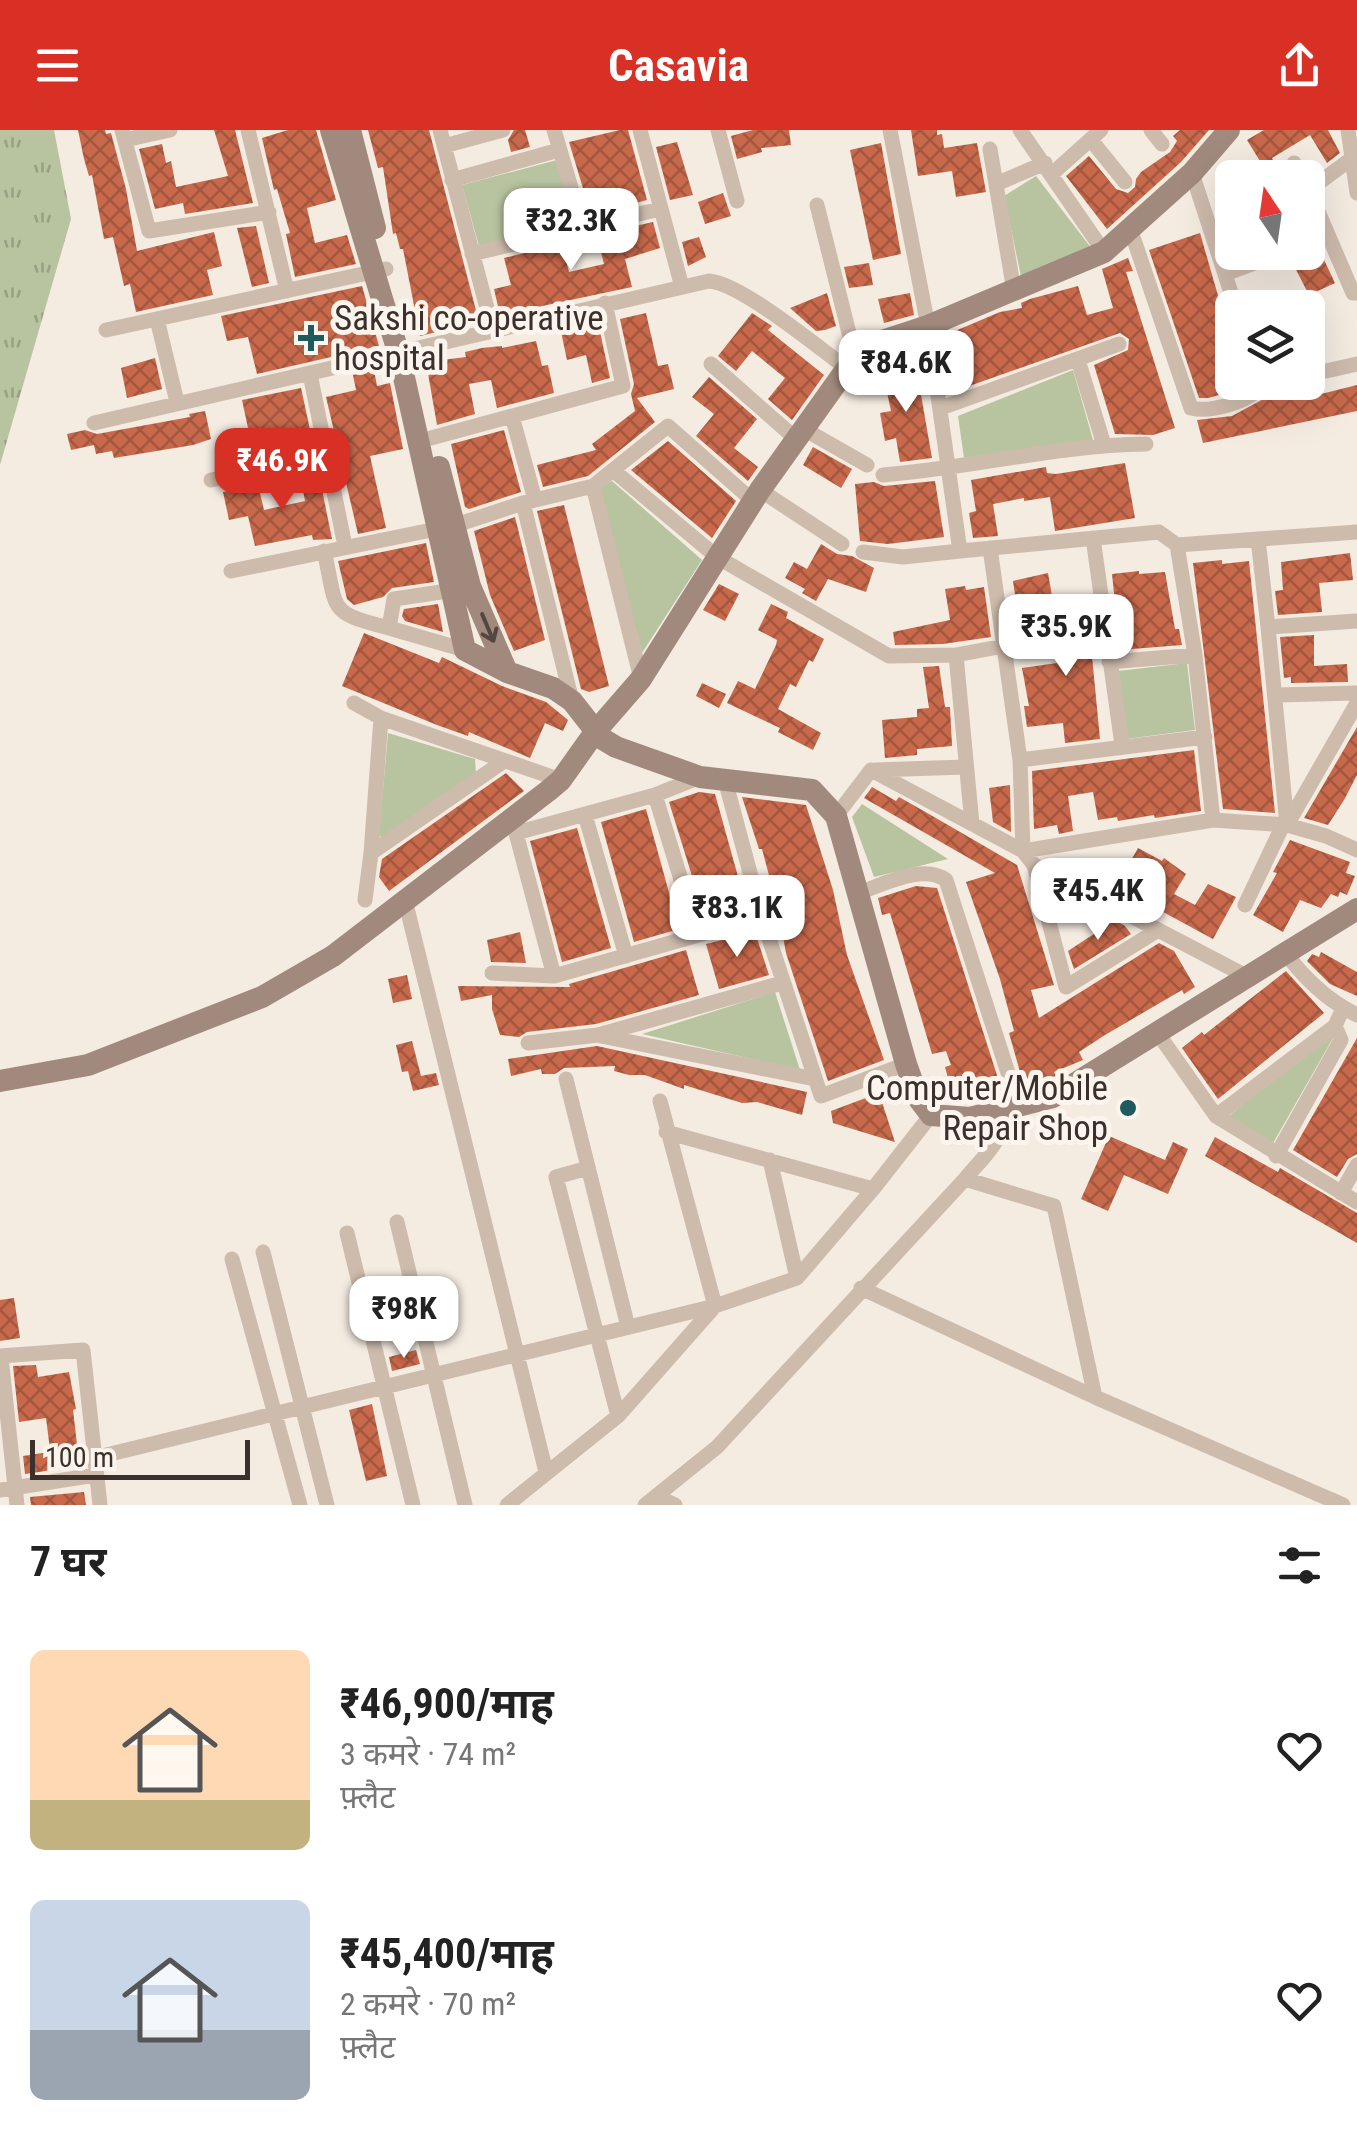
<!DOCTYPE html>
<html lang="hi">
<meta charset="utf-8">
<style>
:root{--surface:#fff;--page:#f2f2f2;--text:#222;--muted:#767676;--accent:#d93025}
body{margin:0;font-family:"Roboto Condensed","Noto Sans Devanagari",sans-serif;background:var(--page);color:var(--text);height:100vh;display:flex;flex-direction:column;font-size:38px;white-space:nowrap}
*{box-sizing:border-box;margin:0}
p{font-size:32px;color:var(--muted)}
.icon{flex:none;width:55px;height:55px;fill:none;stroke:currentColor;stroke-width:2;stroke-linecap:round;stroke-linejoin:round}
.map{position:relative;height:1375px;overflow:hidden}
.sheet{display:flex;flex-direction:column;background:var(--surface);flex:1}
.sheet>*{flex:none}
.needle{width:65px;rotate:347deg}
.buttons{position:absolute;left:1215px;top:30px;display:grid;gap:20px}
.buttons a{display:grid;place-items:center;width:110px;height:110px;border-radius:15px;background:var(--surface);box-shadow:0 10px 40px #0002;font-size:50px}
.scale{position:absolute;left:30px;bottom:25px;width:220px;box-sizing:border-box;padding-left:10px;border:5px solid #3b302b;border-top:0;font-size:28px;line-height:35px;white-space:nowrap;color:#3b302b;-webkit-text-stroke:8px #fbf5ee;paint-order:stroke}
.price{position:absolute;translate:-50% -85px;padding:0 22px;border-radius:20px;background:#fff;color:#222;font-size:32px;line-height:65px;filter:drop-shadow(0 2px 5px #0008)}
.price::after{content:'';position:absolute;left:50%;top:60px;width:30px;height:22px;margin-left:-15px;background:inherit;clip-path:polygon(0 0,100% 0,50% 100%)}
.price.on{background:var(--accent);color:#fff}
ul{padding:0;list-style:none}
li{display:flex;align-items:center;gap:30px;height:250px;padding:0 30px}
li span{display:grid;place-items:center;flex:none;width:280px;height:200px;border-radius:15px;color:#555}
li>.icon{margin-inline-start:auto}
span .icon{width:120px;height:120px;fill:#fffc;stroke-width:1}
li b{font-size:42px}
h2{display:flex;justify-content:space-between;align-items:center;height:120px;padding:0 30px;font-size:42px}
header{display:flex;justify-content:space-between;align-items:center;height:130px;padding:0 30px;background:var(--accent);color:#fff;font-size:45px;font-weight:700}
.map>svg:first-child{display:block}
.grass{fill:url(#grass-tufts)}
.green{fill:#b8c4a0}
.building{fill:url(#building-cross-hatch)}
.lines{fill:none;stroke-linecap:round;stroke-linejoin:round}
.street{stroke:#cdbbac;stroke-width:15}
.secondary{stroke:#a18a7d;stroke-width:22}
.oneway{stroke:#544640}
.poi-dot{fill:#1f5a5e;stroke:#fbf5ee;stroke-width:4}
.labels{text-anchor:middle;stroke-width:10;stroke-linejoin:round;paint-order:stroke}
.poi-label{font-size:35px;fill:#3b302b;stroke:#fbf5ee;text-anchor:start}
</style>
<header><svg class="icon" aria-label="menu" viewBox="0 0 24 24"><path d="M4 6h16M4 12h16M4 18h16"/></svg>Casavia<svg class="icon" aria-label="share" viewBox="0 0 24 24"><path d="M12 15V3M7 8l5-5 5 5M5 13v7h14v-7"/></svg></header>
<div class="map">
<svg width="1357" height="1375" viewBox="0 0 1357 1375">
<defs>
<pattern id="grass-tufts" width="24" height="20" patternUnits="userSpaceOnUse" patternTransform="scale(2.5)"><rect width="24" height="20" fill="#b8c4a0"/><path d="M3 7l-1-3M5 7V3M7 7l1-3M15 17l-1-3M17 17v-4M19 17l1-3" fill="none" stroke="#97a083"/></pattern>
<pattern id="building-cross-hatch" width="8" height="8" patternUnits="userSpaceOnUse" patternTransform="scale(2.5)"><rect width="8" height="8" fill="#c8694b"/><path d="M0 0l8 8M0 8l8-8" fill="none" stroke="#a4573f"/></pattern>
</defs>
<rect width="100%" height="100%" fill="#f4ebe1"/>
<path class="grass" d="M0,0H54L71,89L0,335Z"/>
<path class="green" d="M557,30L575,92L479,116L462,55Z
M1036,46L1092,119L1022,151L1004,66Z
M1073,240L1093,310L964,328L958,286Z
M612,351L702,430L642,523L599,358Z
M1187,533L1195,600L1126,609L1118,541Z
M388,603L475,629L476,643L382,708L379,705Z
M862,674L948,729L874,747L852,687Z
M775,862L800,940L642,904Z
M1328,902L1333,908L1272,1015L1228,987Z"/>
<path class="building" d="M78,0H105L106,4L111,3L126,59L137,121L214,102L222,136L207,140L213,165L136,182L130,154L124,156L113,107L104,109L92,45L89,46L84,29Z
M214,0H235L253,73L185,84L183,73L155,79L139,19L162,14L166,33L171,31L176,57L228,46Z
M288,0H316L336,70L307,78L315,113L347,105L356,134L295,147L286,104L290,103L277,59L274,60L262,8Z
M368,0H429L479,192L420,206L403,119H400L396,103L393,104L383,37L378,38Z
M514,0H525L530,17L511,22L508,10Z
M620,0H628L647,70L617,78L613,62L586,68L569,12Z
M753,0H789L791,15L761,18L762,22L737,29L731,6Z
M911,0H937V5L942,4L944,18L977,13L986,62L956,67L952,41L918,46Z
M1180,0H1209L1181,32L1107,99L1066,46L1089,26L1116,59L1128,63L1135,57L1136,49L1141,42L1170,22L1177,11L1173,6Z
M1264,0H1328L1340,23L1327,33L1310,5L1272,28L1281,48H1239L1263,36L1247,10Z
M677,12L693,65L670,70L656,17Z
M881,13L901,124L873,130L850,20Z
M723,63L731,86L705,94L698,72Z
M1232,87V122H1250L1232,129L1219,91Z
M653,92L660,118L625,129L632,157L500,185L494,159L511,155L504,128L562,114L569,142L604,134L598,110L637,101L635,96Z
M256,96L269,153L252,157L237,98Z
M1200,103L1223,183L1232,202V252L1249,253L1234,261L1208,268H1199L1149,120Z
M699,107L706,127L688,136L682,112Z
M1316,113L1335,153L1309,165L1287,122H1308V117Z
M1128,128L1133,141L1126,142L1175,298L1153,305L1115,304L1094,235L1128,220L1129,209L1120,203L955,261L941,207L1000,182L1022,178L1021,173L1030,169L1078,156L1087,185L1113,178L1102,139Z
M869,133L873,155L849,158L844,137Z
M362,156L379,216L257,244L248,207L227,211L221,186Z
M827,163L836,196L825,200L816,201L790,178Z
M910,163L914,185L884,193L878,169Z
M646,183L658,236L668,234L674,259L637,268L655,292L588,346L543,357L537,335L596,320L592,314L635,281L631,264L634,254L620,189Z
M752,183L772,196L768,200L824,245L792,290L768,269L785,248L752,221L736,241L718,226Z
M597,188L610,248L592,253L586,225L567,230L560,197Z
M536,211L542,236L548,235L554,263L497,278L491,250L469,254L475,284L437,295L426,232L466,227L465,222L482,218L502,216V218Z
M155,228L162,259L127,268L121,238Z
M916,236L932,328L900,332L896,308L885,311L880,283L891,281L883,243Z
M374,240L377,256L390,253L403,319L370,326L386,398L358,404L326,267L356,260L353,245Z
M709,247L757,289L734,318L758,337L748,351L696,306L714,284L692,267Z
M1357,255V281L1203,313L1197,290L1232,286L1267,267L1308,256H1311L1313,266Z
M301,258L314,318L237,333L230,302L248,298L242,270Z
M205,281L211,309L193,315L114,328L112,321L96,324L94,315L71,320L67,304L85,300L97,304L190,287L189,284Z
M504,300L521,362L469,379L465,377L451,314Z
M668,311L736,371L712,408L631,340Z
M813,317L852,339L841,358L803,335Z
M1125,333L1135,388L1055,401L1050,367L1024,371V368L993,374L998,406L973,408L969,383L976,381L971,350L1046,337L1047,343L1056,344Z
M318,340L332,409L313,410L312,405L255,416L248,386L229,390L223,362L258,355L264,380L305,371L300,344Z
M935,351L944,407L888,414L860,411L855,354L874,352L884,356Z
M564,375L609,556L589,562L581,559L537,381Z
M515,387L545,510L514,521L490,465L474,401Z
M426,413L434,452L392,458L383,467L354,475L347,469L338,431Z
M821,414L837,424L852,426L874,438L866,462L828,449L816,471L802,463L805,459L785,448L794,432L807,439Z
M1350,423L1353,450L1319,453L1322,482L1278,485L1275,461L1283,460L1281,432Z
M1222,430V434L1249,431L1275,683L1223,679L1193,433Z
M1139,441V444L1165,442L1175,499H1179L1182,515L1120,520L1112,444Z
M1048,443L1052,466L1016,472L1013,451Z
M719,454L739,464L725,491L703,480Z
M965,456L966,460L984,457L991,507L943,514L895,515L893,502L950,490L945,459Z
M1082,470L1090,506L1100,609L1065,613L1063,593L1027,597L1024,576H1029L1022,538L1057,533L1050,474Z
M438,474L443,502L405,491L402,486L404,479Z
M771,474L788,482L786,488L824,509L813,532L809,530L796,557L790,554L778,579L821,603L813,620L778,602L780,598L727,573L738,551L755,559L776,515L777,510L758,500Z
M364,503L439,533L442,527L502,556L546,572L568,590L563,601L545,593L530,628L469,602L468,606L437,595L342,556Z
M1314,505V536L1347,534L1348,552L1291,553V547L1284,548L1280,507Z
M939,536L945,577H950L952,616L917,619V625L885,628L882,590L917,587V579L929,578L923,537Z
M702,553L726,564L719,578L696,566Z
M1357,597V645L1344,670L1328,695L1304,688Z
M1194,620L1201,681L1155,688L1154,685L1118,691L1117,687L1098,690L1093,662L1068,666L1073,701L1059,704L1057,695L1034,699L1032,641Z
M506,643L524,661L389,761L379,747L382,729Z
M1010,655L1011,702L993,692L989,658Z
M872,657L896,671L899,667L929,684L1017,735L1054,855L1031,860L1039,888L1159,813L1174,821L1195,857L1184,864L1182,860L1105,905L1079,922L1083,930L1054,942L1056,946L1024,956L1009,903L1014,901L1000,849L966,752L995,743L864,668Z
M699,662L715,664L747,779L706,791L669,672Z
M742,667L806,675L833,760L847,825L884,930L828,951L786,823L778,779L762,719H759Z
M646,679L679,799L634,812L601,692Z
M577,698L611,818L562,832L530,711Z
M1290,710L1350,732L1346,743L1355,746L1347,765L1340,762L1338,767L1331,764L1321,778L1300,770L1283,802L1253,785L1277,743L1273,742Z
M1138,718L1162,731L1164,728L1186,744L1174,764L1195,775L1208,754L1236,767L1213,809L1093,744L1103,728L1125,741Z
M916,756L937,758L1003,964L951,959L945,937L951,935L946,921L932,924L890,783L882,785L878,768Z
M1115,790L1125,796L1131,804L1074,839L1068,821Z
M520,802L526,833L491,832L487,810Z
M755,802L769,845L719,859L706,814Z
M686,820L699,865L596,894L527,902L519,907L500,905L492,879V865L461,871L458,856L570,857L569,854Z
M1321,822L1357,842V866L1330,854L1307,831L1312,824L1319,827Z
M1286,841L1324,883L1218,969L1182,918L1202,902L1204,905Z
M407,845L412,869L393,873L388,849Z
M1357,908V1024L1348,1029L1337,1047L1293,1020Z
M412,911L421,946L436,943L439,955L413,961L408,941L402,942L396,915Z
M597,916L807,962L802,985L757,972L742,973L684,955V959L645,945H629L614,941L615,936L564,938L555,944H542L541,939L511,946L508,929Z
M879,963L895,1012L833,993L831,981Z
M1109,1006L1165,1030L1173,1012L1188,1019L1168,1064L1124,1045L1108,1081L1081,1069Z
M1215,1007L1278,1042L1280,1038L1357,1083V1113L1205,1026Z
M14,1168L20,1208L0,1211V1170Z
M416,1220L420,1234L392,1241L389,1227Z
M36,1235L38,1247L69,1242L76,1279L73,1280L78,1323L51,1327L46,1288L19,1292L13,1236Z
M372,1274L387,1346L366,1351L349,1280Z
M49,1322L52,1340L25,1344L23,1326Z
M84,1362L86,1375H31L30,1367Z"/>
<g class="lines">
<path class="street" d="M122,0L149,101L269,82
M248,0L287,161
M440,0L493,201
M554,0L582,95
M640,0L682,157
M718,0L737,71
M890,0L928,196L960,421L1159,402L1177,415L1357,402
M1020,0L1104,122
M1151,0L1162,14
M1348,0L1357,63
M125,10L170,0
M1091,10L1125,52
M444,16L503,0
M990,19L1014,161
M1294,33L1302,48
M1053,43L1101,0
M1192,43L1236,178
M452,50L559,20
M996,54L1045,33
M1308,58L1353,163H1357
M1309,60L1351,29
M817,75L855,227
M1131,101L1191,278C1211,283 1248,272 1262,256
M472,124L660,79
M1225,144L1276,125
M157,189L177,272
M106,200L386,139
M1078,230L1104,315
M711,234L795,308
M310,244L345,416
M1308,245L1357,234
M941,278L1119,214
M512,286L535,370
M94,293L709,151C740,153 817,216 845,237
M802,298L867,335
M431,308L623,256L605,173
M614,341L717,427L889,526L956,525L1004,516
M883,345C971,338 1058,315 1146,314
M211,350L327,327
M593,356L641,549
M760,360L842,414
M523,373L572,571
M1093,408L1122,615
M1258,409L1268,497
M1177,415L1195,525L1213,690
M990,418L1020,630L1023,721L1034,735L1066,857L1158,800
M324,421C338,481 326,482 389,498
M863,422L903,427L960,421
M231,441L456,395L523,373L593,356L668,296L753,371
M461,459L394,469L389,498L465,520
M956,525L972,694
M1109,532L1195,525
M1277,565L1357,563
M354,573L381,588L561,650
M381,588L371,723L504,631
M1020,630L1205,607
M875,640L966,637
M725,650L762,787L821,966L906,934
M655,665L698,805
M585,685L626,826
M836,686L871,640L1023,721L1213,690L1287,695L1326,706L1357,720
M1287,695L1268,497L1357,491
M1287,695L1357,573
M1034,735L1246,846
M858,763C883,755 923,733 946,750L1018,974
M365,770L371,723
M405,770L546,1342
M1245,775L1283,695
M1284,821C1303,847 1328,871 1357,885
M492,843L554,846L762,787
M554,846L516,703L655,665L700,647
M1159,905L1216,986L1357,1072
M601,906L815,949
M528,913L598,905L782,853
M566,949L628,1197
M1216,986L1335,896L1343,878
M666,1002L873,1059
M1276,1026L1341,910L1335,896
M770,1030L797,1148
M588,1038L556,1047L618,1286
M965,1049L1054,1076L1095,1267
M1341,1063L1357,1035
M397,1092L465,1375
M347,1103L413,1375
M263,1122L327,1375
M232,1129L300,1375
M861,1158L1095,1267L1343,1375
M0,1226L83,1220L100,1375
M1,1227L17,1375
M94,1328L715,1176L660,971
M0,1360L95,1345
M656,1366L675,1375
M507,1375L618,1286L715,1176L797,1148L873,1059L931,985
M645,1375L717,1317L965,1049C981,1029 1008,1008 1001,981"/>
<path class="secondary" d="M331,0L399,225L465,520L507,542L553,558L572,571L601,608L616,617L700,647L812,660L836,686L906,934L918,968L931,985L970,988L1053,967L1357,779
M350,0L375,98
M439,337L470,456L507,542
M0,951L88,935L262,867L333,826L548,661L561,650L595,602L641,549L760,360L855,227L876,213L928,196L1104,122L1192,43L1229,0"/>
</g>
<defs><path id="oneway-shaft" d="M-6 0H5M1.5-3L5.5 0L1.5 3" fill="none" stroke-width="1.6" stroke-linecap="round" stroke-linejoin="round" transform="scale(2.5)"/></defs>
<use class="oneway" href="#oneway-shaft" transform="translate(488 498) rotate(67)"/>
<g class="poi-dot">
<path d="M306 193h10v10h10v10h-10v10h-10v-10h-10v-10h10z"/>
<circle cx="1128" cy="978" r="10"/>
</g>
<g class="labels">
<g class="poi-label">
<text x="334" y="200">Sakshi co-operative<tspan x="334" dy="40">hospital</tspan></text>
<text x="1108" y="970" text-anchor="end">Computer/Mobile<tspan x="1108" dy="40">Repair Shop</tspan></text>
</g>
</g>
</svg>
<div class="buttons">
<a><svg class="needle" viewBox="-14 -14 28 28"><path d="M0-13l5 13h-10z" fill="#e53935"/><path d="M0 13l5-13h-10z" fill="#767676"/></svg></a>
<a><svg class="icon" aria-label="layers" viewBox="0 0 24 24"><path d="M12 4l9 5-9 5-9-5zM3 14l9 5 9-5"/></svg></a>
</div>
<div class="scale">100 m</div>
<b class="price" style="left:571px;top:143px">₹32.3K</b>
<b class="price" style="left:906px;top:285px">₹84.6K</b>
<b class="price on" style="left:282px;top:383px">₹46.9K</b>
<b class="price" style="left:1066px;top:549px">₹35.9K</b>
<b class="price" style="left:1098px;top:813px">₹45.4K</b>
<b class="price" style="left:737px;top:830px">₹83.1K</b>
<b class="price" style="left:404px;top:1231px">₹98K</b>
</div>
<section class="sheet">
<h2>7 घर<svg class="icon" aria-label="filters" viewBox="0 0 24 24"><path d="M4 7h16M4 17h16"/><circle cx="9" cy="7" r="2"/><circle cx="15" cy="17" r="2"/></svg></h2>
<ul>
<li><span style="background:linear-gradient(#ffd9b3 75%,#c2b280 0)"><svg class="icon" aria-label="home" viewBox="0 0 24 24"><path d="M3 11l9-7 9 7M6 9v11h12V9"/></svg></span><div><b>₹46,900/माह</b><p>3 कमरे · 74 m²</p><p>फ़्लैट</p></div><svg class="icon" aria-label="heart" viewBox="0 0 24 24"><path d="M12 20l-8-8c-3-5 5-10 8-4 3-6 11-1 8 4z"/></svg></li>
<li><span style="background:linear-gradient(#c9d6e8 65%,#9aa5b1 0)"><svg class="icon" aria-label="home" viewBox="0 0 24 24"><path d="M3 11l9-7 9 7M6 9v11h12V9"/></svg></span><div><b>₹45,400/माह</b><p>2 कमरे · 70 m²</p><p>फ़्लैट</p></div><svg class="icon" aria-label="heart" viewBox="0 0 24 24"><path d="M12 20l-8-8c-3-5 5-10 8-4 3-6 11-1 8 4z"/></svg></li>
</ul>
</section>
